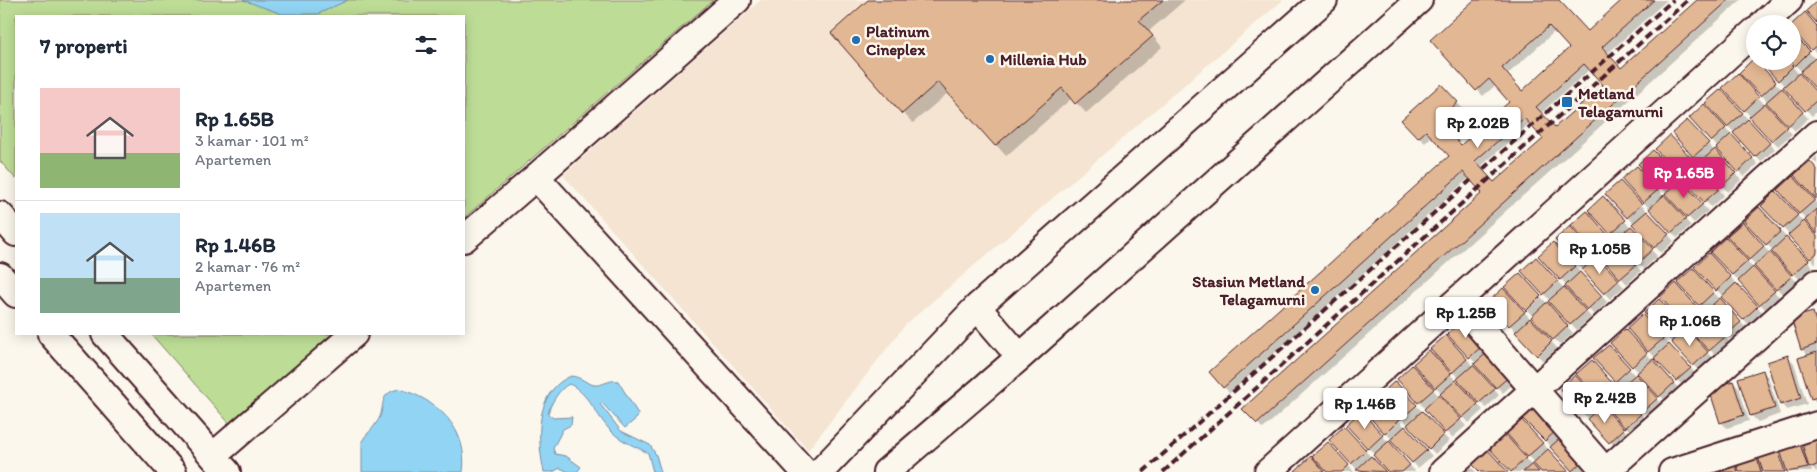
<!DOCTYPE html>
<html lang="id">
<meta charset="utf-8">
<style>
:root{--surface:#fff;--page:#f2f2f3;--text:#1f2937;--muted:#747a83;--line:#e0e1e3;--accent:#db2777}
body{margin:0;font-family:Itim,sans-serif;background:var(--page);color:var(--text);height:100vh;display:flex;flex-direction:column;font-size:19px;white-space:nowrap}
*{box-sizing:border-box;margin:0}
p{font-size:16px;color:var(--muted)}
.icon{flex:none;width:28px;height:28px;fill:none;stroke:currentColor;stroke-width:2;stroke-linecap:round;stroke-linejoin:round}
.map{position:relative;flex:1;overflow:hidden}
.drawer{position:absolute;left:15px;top:15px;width:450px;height:320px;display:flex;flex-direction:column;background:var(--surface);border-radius:0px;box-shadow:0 2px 12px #0003}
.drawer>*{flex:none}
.buttons{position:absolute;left:1746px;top:15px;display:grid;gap:10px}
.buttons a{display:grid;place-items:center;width:55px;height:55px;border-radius:50%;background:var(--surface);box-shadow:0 2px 12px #0003;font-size:25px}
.price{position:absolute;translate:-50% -42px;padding:0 11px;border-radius:5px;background:#fff;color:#222;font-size:16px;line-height:32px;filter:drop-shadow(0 1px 2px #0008)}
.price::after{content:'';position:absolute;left:50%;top:30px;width:15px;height:11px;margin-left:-8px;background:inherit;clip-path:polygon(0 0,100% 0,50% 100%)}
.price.selected{background:var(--accent);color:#fff}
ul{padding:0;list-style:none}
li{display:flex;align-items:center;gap:15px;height:125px;padding:0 25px}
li+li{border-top:1px solid var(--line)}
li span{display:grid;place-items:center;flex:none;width:140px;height:100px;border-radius:0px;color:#555}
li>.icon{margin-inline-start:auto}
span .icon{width:60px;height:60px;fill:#fffc;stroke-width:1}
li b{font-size:21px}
h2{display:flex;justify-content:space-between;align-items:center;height:60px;padding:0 25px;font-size:21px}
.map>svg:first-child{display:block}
.built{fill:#f4e4d1}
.green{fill:#bddd96;stroke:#847e60}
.water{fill:#92d4f4;stroke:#758ca4}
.shadow{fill:#0003;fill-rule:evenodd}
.building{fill:#e2b793;stroke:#4a1f2b;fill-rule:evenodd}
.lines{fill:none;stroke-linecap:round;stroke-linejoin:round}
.street-casing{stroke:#4a1f2b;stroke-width:30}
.street{stroke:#fbf7ec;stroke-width:26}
.rail{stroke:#4a1f2b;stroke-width:4;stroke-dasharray:8 4;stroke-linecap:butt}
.poi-dot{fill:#1f6fb2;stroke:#fbf7ec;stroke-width:2}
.labels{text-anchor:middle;stroke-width:5;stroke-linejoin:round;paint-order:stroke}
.poi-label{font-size:16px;font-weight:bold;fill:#4a1f2b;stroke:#fbf7ec;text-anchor:start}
</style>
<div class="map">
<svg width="1817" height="472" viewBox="0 0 1817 472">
<rect width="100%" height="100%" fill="#fbf7ec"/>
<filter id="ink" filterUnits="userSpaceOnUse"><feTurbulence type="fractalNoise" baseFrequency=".02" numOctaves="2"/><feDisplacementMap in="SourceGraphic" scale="10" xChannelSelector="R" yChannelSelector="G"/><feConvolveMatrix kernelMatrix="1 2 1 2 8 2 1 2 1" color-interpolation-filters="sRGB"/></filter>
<g filter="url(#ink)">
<path class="built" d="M761,0H1283L905,325L808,450L563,175Z"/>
<path class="green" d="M0,0H713L464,218V16H16V179L0,161Z
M151,334H332L229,423Z"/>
<path class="water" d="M243,0H348L318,14H282Z
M571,376C581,377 586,383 594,385C603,386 609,379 618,381L638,414L637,418L625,428L602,403L600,404L621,431L650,445L656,455L661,472H653L648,453C635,446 622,442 611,431C597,417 587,391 569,384C560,388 550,404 548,414L553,418L572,417L571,425L563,429L553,448L555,454L566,456L581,467L577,472H569L560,468L553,472H544C537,440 534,391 571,376Z
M399,389C437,399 469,429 463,472H362V441C366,434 373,429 377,422C387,408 376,394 399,389Z"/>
<path class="shadow" d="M870,0H1185L1149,31L1162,47L1086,113L1072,98L1006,156L949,92L913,123L903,113Z
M1476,0H1558L1588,33L1624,0H1667L1607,54L1621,70L1699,0H1741L1263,429L1244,409L1484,193L1470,177L1230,393L1224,387L1450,156L1432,136L1425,143L1419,137L1447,92L1463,109L1443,126L1461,146L1511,102L1496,85L1483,96L1432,40ZM1555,31L1571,48L1522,92L1507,75ZM1590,69L1604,85L1555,129L1541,113ZM1530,123L1544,139L1495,183L1480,167Z
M1817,27V54L1792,28Z
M1792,34L1817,61V89L1792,61Z
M1787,61L1817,94V111L1812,116L1779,80Z
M1760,66L1808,118L1795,131L1741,73Z
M1743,81L1792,134L1778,146L1724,88Z
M1727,96L1775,149L1761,162L1707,103Z
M1710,112L1758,164L1744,177L1712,141Z
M1687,121L1741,180L1728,192L1673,134Z
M1670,137L1724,195L1711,207L1678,172Z
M1653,152L1708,211L1694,223L1640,164Z
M1817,156V164L1813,160Z
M1810,163L1817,170V198L1796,175Z
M1637,167L1691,226L1677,238L1623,180Z
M1799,184L1817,204V232L1780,190Z
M1626,188L1674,241L1661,253L1607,194Z
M1776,193L1817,237L1816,264L1783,228Z
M1603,198L1657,256L1644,269L1611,233Z
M1765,214L1813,267L1800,280L1767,244Z
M1592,219L1641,271L1627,284L1573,225Z
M1748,230L1797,282L1783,295L1750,259Z
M1576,234L1624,287L1610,299L1556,240Z
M1732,245L1780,298L1766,310L1712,252Z
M1559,249L1607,302L1594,315L1540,256Z
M1715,260L1763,313L1749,325L1717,290Z
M1542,265L1591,317L1577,330L1523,271Z
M1698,275L1746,328L1733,340L1700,305Z
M1526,280L1573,333L1560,345L1527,310Z
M1682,290L1730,343L1716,356L1662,297Z
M1509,295L1557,348L1543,361L1510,325Z
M1659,300L1713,359L1699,371L1645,313Z
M1812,313L1817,318V403L1812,398L1809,356L1802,349Z
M1642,316L1696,374L1683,386L1649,351Z
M1463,321L1517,380L1503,393L1470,357Z
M1631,337L1679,389L1666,402L1633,366Z
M1452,342L1499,395L1486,408L1453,372Z
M1608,346L1662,405L1649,417L1595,358Z
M1788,357L1794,363L1807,404L1787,410L1781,404Z
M1435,358L1483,410L1469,423L1415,364Z
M1598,367L1646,420L1632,433L1578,374Z
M1762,371L1768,377L1780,414L1758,422L1752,416L1740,378Z
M1418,373L1466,426L1452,438L1398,379Z
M1575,377L1629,435L1616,448L1582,412Z
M1395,382L1449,441L1435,454L1402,418Z
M1733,382L1739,388L1749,421L1727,428L1721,422Z
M1378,398L1432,456L1418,468L1386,433Z
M1544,411L1592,464L1583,472H1574L1545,440Z
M1367,419L1415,471L1414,472H1390L1369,448Z
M1521,421L1548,449L1568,472H1543L1508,433Z
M1817,433V472L1811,467L1812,472H1717Z
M1350,434L1371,457L1385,472H1359L1331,440Z
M1510,442L1531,465L1538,472H1512L1491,448Z
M1334,449L1354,472H1329Z
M1471,467L1476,472H1465Z"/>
<path class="building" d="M868,0H1163L1139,20L1153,36L1075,104L1062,88L995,146L938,82L902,114L831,33Z
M1474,0H1559L1588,31L1622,0H1654L1602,47L1621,68L1697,0H1729L1257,424L1242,409L1482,193L1463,172L1223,388L1209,372L1449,156L1426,131L1418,138L1401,120L1441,84L1458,102L1438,120L1461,145L1509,102L1489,79L1476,91L1430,40ZM1549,26L1569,48L1522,91L1502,68ZM1584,64L1603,85L1555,127L1536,107ZM1524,118L1543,139L1494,182L1475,161Z
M1817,1V23L1806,11Z
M1805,12L1817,26V45L1811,50L1792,30V24Z
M1792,33L1810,51L1795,66L1791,61H1792Z
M1754,58L1776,82L1761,96L1739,73Z
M1815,58L1817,60V90L1800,72Z
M1760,61H1788L1793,66L1778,81Z
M1738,73L1759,97L1744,111L1722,88Z
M1799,73L1817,93V100L1805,111L1783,87Z
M1782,88L1803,112L1788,126L1766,102Z
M1721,89L1743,113L1727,127L1705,103Z
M1765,103L1787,127L1771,141L1749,117Z
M1704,104L1726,128L1711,142L1689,118Z
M1748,119L1770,143L1755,157L1733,133Z
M1687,120L1709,143L1693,157L1672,133Z
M1731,134L1753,158L1738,172L1716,148Z
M1670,135L1692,159L1677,173L1655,149Z
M1715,149L1736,173L1721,187L1699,163Z
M1653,150L1676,174L1660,188L1638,164Z
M1810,161L1817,169L1816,199L1794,175Z
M1698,165L1719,189L1704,202L1682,179Z
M1637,166L1659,189L1643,203L1621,179Z
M1793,176L1815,200L1799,214L1778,190Z
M1681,180L1703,204L1687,218L1665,194Z
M1620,181L1642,204L1627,218L1605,194Z
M1776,191L1798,215L1783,229L1761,206Z
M1664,195L1686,219L1671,233L1649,209Z
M1603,196L1626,220L1610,234L1588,210Z
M1759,207L1781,231L1766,245L1744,221Z
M1817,209V234L1805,220Z
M1587,211L1608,235L1593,249L1571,225Z
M1647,211L1669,234L1654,248L1632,224Z
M1804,221L1817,236V253L1810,259L1788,235Z
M1743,222L1764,246L1749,260L1727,236Z
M1570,226L1592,250L1576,264L1555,240Z
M1631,226L1653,249L1637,264L1615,240Z
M1726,237L1748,261L1732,275L1710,252Z
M1786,237L1809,260L1793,275L1771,251Z
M1614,241L1636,265L1620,279L1599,255Z
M1553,242L1575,266L1560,280L1538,256Z
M1770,252L1792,276L1776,290L1754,266Z
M1709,253L1731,277L1716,291L1694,267Z
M1597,256L1619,280L1604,294L1582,270Z
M1536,257L1558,281L1543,295L1521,271Z
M1753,267L1775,291L1759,305L1738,281Z
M1693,268L1714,292L1699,306L1677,282Z
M1580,272L1602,296L1587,310L1565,286Z
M1520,273L1541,296L1526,311L1504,287Z
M1676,283L1697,307L1682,321L1660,297Z
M1736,283L1758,306L1743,320L1721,297Z
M1564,287L1586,311L1570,325L1548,301Z
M1503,288L1525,312L1509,326L1488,302Z
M1720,298L1741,322L1726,335L1704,312Z
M1659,299L1681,322L1665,336L1644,313Z
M1547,302L1568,326L1553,340L1531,317Z
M1813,312L1817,325V344L1801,350L1791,318Z
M1703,313L1725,337L1709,351L1687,327Z
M1642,314L1664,338L1648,352L1627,328Z
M1530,318L1552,341L1537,356L1515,332Z
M1463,320L1484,344L1469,358L1447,334Z
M1686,328L1708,352L1693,366L1671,342Z
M1625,329L1647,353L1632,367L1610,343Z
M1446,335L1467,359L1452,373L1430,349Z
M1669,344L1691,368L1676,381L1654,358Z
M1609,345L1630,368L1615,382L1593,358Z
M1429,350L1451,374L1435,388L1413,364Z
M1490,350L1512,374L1496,388L1474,364Z
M1817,352V397L1811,399L1798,358Z
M1788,355L1801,398L1780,405L1767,362Z
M1653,359L1674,383L1659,397L1637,373Z
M1592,360L1613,384L1598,398L1576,374Z
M1412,365L1434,389L1418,403L1397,379Z
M1473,365L1495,389L1479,403L1457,379Z
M1763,370L1775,408L1750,416L1738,378Z
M1636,374L1658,398L1642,412L1620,388Z
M1575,375L1597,399L1582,413L1560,389Z
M1456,380L1478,404L1462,418L1440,394Z
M1395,381L1417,405L1401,419L1380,395Z
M1733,381L1744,415L1720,423L1709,389Z
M1619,390L1641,414L1625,428L1603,404Z
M1439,395L1461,419L1445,433L1424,409Z
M1378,396L1400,419L1385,434L1363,410Z
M1538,404L1560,427L1545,441L1522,418Z
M1602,405L1624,429L1609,443L1587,419Z
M1361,411L1383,435L1368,449L1346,425Z
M1422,411L1444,434L1429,449L1407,425Z
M1521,419L1543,443L1527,457L1506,433Z
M1344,426L1366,450L1351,464L1329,440Z
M1405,426L1427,450L1412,463L1390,440Z
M1817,431V465L1809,468L1800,437Z
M1505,434L1526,458L1511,472L1489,448Z
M1565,434L1587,457L1572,471L1550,447Z
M1798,438L1808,468L1787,472L1778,444Z
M1389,441L1410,465L1402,472H1388L1373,455Z
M1328,442L1349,465L1342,472H1327L1312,456Z
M1776,444L1785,472H1763L1756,451Z
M1548,449L1569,472H1541L1533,463Z
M1488,450L1508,472H1480L1472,464Z
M1755,451L1761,472H1739L1735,457Z
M1311,456L1325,472H1296L1295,471Z
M1371,456L1386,472L1356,470Z
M1733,458L1738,472H1716L1713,464Z
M1532,464L1539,472H1523Z"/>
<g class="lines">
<g class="street-casing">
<path id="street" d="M1763,24L1789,0
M536,177L737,0
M0,215L16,233
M464,239L536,177L805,472
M0,276L16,294
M1457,301L1606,472
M977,307L1020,357
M51,334L173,472
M105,334L227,472
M213,456L354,334
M820,472L977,307L1324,0
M886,472L1020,357L1419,0
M1268,472L1755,31
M1443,472L1817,134
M1605,472L1817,283
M1672,472L1817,425"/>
</g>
<use href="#street" class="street"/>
<path class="rail" d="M1483,169L1673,0
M1143,472L1471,180
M1163,472L1688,0"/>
</g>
</g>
<g class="poi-dot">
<circle cx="856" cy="40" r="5"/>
<circle cx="990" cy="59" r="5"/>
<rect x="1561" y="96" width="12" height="12" rx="2.5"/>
<circle cx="1315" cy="290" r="5"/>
</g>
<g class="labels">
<g class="poi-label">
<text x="866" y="37">Platinum<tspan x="866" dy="18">Cineplex</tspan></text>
<text x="1000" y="65">Millenia Hub</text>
<text x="1578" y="99">Metland<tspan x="1578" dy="18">Telagamurni</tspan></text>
<text x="1305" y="287" text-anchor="end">Stasiun Metland<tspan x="1305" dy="18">Telagamurni</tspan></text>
</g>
</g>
</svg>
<div class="buttons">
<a><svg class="icon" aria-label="locate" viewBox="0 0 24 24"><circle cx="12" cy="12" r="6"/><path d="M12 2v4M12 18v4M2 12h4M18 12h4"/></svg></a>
</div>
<b class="price" style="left:1478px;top:149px">Rp 2.02B</b>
<b class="price selected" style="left:1684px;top:199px">Rp 1.65B</b>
<b class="price" style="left:1600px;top:275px">Rp 1.05B</b>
<b class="price" style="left:1466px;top:339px">Rp 1.25B</b>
<b class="price" style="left:1690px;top:347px">Rp 1.06B</b>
<b class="price" style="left:1605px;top:424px">Rp 2.42B</b>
<b class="price" style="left:1365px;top:430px">Rp 1.46B</b>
<section class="drawer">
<h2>7 properti<svg class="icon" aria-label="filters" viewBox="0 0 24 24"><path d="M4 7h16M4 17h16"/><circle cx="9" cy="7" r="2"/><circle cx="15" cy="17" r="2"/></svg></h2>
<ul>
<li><span style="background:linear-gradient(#f6c9c9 65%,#8fb573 0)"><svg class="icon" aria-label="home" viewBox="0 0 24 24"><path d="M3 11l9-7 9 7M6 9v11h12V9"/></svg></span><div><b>Rp 1.65B</b><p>3 kamar · 101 m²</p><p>Apartemen</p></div></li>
<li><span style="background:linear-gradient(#bfe0f5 65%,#7fa58c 0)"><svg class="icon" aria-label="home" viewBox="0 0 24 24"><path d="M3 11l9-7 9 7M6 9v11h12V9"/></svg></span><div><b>Rp 1.46B</b><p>2 kamar · 76 m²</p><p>Apartemen</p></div></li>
</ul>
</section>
</div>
